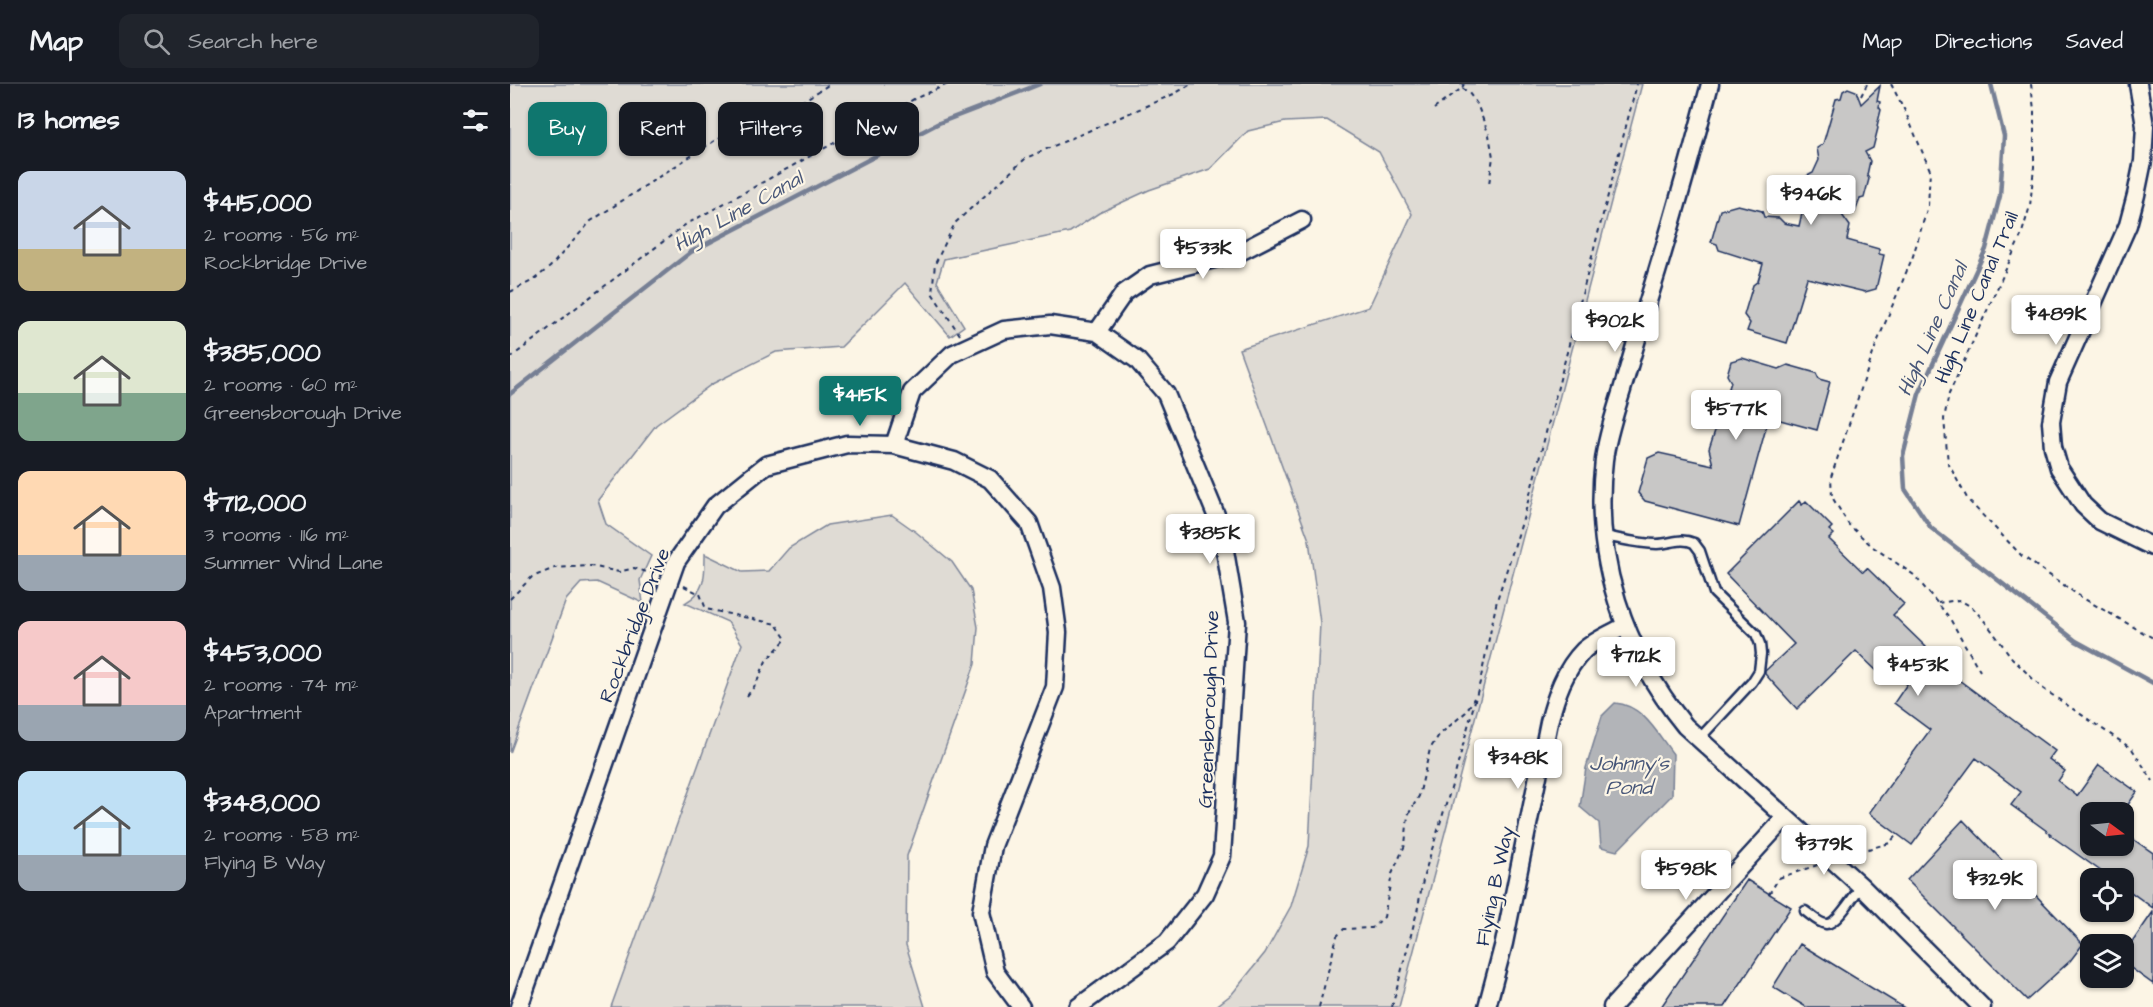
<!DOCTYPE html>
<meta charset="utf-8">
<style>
:root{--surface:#171b24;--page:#20242c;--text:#f1f3f6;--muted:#9ea1a6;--line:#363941;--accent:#0f766e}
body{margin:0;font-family:"Architects Daughter",sans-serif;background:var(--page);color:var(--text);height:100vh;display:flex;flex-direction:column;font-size:22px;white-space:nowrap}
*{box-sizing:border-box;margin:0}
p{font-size:20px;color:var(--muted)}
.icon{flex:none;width:33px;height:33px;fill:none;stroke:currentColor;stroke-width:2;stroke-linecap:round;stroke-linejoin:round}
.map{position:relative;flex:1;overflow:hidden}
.panel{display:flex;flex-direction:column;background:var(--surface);width:510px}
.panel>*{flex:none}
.top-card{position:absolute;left:18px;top:18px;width:570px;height:54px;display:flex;gap:12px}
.needle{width:39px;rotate:105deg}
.fabs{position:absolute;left:1570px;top:718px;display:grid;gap:12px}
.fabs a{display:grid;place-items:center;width:54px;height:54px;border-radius:12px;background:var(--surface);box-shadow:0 2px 4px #0004;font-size:30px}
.price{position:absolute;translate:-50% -51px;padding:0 14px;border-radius:6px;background:#fff;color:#222;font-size:20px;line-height:39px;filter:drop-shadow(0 2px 3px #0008)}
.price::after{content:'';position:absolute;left:50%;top:36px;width:18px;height:14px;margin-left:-9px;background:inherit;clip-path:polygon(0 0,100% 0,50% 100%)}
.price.active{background:var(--accent);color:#fff}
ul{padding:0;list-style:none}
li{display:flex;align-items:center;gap:18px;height:150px;padding:0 18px}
li span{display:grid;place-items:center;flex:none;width:168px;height:120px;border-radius:12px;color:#555}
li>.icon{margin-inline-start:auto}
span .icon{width:72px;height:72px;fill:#fffc;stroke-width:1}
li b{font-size:26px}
h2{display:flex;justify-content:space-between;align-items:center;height:72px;padding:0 18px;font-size:26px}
.pill{padding:0 21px;border-radius:12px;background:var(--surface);box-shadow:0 2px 4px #0004;font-size:21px;line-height:54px}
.pill.active{background:var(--accent);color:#fff}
header{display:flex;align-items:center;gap:36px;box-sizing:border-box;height:84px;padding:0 30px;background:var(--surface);border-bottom:2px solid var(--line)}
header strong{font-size:28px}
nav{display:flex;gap:33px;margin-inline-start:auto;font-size:21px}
.search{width:420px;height:54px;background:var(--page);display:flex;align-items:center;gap:15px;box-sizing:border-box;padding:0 21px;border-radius:12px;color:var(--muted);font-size:22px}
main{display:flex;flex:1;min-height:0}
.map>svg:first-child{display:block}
.green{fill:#dfdbd4;stroke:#7d8599;stroke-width:1.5}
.water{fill:#b2b4b8;stroke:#767f94;stroke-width:1.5}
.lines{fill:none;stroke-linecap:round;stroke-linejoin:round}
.stream{stroke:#767f94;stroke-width:4.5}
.building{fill:#c8c7c6;stroke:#1b2f5e;stroke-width:1.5}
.lane-casing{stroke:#1b2f5e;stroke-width:13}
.street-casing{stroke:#1b2f5e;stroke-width:21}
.path{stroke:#1b2f5e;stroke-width:2;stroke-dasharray:4.5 4.5;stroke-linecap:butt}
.lane{stroke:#fcf5e5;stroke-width:8}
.street{stroke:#fcf5e5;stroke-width:16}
.path-bridge{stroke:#1b2f5e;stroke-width:2;stroke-dasharray:4.5 4.5;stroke-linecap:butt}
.labels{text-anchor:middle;stroke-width:4.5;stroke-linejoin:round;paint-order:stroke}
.street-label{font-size:20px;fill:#1b2f5e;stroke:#fcf5e5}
.water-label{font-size:21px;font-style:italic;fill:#485779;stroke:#fcf5e5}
</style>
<header>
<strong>Map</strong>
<div class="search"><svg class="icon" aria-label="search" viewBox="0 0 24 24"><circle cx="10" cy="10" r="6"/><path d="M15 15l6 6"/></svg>Search here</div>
<nav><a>Map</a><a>Directions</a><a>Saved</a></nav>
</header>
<main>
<section class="panel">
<h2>13 homes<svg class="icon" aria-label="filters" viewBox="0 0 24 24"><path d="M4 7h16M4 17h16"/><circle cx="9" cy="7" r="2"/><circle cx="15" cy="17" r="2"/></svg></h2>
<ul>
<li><span style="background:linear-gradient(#c9d6e8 65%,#c2b280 0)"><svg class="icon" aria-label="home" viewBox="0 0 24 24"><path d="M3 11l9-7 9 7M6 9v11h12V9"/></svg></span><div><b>$415,000</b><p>2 rooms · 56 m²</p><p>Rockbridge Drive</p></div></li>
<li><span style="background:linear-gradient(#dfe7d0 60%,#7fa58c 0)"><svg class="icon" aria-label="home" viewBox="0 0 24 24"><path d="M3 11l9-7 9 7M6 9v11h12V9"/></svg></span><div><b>$385,000</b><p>2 rooms · 60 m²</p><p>Greensborough Drive</p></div></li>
<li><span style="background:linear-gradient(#ffd9b3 70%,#9aa5b1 0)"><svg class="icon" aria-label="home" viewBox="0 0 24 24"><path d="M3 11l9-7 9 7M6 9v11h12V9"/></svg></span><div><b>$712,000</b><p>3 rooms · 116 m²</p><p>Summer Wind Lane</p></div></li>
<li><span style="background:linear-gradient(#f6c9c9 70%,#9aa5b1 0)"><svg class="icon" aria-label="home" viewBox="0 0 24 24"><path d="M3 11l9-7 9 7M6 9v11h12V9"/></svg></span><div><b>$453,000</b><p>2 rooms · 74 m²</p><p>Apartment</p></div></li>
<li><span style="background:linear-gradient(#bfe0f5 70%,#9aa5b1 0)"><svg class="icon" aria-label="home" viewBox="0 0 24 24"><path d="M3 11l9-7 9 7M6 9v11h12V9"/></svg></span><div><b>$348,000</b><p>2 rooms · 58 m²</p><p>Flying B Way</p></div></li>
</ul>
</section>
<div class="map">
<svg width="1643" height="923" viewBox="0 0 1643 923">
<rect width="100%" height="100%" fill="#fcf5e5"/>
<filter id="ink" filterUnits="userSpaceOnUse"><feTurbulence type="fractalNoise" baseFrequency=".0167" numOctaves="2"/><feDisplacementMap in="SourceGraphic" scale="12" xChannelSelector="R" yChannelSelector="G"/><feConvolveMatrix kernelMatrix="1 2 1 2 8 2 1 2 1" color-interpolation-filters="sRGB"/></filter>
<g filter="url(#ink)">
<path class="green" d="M0,0H1132L889,923H705L722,910L755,869L781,822L799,762L810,539L799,456L729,265L859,223L902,130L869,68L817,36L775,38L738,47L700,85L639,106L589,129L560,148L434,175L427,198L454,242L440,252L395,199L331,263L266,268L202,300L146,341L88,416L96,440L141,472L130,496L133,519L87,498L71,499L56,516L0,669Z
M382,431L406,448L442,478L461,506L468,543L465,580L397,772L396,861L415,923H101L232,560L218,538L175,519C196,507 195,491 195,470L232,488L259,487L279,464L317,441Z"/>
<path class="water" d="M1105,619C1133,621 1147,649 1163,670L1162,711L1107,767L1091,763L1089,739L1070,723L1076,684L1092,632Z"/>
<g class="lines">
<path class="stream" d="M1481,0L1494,52L1490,112L1476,165L1409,310L1393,372L1395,405L1421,444L1475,486L1566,557L1643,599
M0,310L181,168L429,39L530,0"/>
</g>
<path class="building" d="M1370,2L1367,17L1370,18L1369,23L1371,26L1367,42L1368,44L1363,64L1355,68L1360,77L1357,91L1359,95L1354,114L1350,115L1345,128L1332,131L1340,142L1337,156L1369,165V170L1374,171L1366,205L1355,208L1297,194L1277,259L1237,247L1240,239L1234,231L1243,201L1248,197L1253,180L1209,166L1207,160L1201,158L1210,126L1228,121L1252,127L1254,133L1269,134L1274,139L1289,142L1295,116L1292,112L1297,92L1303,89L1309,76L1307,64L1313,60L1326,15L1331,14L1333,7L1338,4L1346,7L1351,20Z
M1232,274L1269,285L1278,281L1306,289L1309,295L1320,298L1307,346L1259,333L1229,442L1135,417L1128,409L1138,374L1149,369L1203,381L1199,365L1221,298L1217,291L1221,277Z
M1289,417L1292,421L1296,417L1322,443L1319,446L1324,450L1319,455L1353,488L1357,484L1394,520L1383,531L1416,563L1411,568L1545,667L1539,675L1555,687L1548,697L1567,712L1589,681L1627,708L1612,729H1581V762H1614V749L1643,769V824L1614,803V795H1602L1540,751L1541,750L1501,721L1511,708L1466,674L1402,761L1359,729L1420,646L1384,619L1397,600L1377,581L1369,589L1346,567L1287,625L1255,590V587L1284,560L1216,490Z
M1453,736L1573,860L1560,877L1517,916L1397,796Z
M1237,796L1281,823L1215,923H1151Z
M1643,828V900L1614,879V870Z
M1290,860L1393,923H1296L1263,903Z"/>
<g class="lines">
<g class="lane-casing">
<path id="lane" d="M1094,452C1111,455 1129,460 1147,460C1161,460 1170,453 1184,459L1190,467L1204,509L1246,550L1250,560L1251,570L1249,587L1242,598L1189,655
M1295,827C1301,831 1308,839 1316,840C1326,841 1345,810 1351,802"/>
</g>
<g class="street-casing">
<path id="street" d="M1200,0C1181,72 1161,143 1139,214C1130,245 1121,275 1112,306C1105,329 1097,352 1094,376C1082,473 1114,567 1175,642L1351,802L1472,923
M1628,0L1635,42L1633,77L1626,111L1618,141L1548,298L1541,338L1543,363L1549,384L1573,421L1590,437L1643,463
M587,248L614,209L640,191L728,169L792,136
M384,361L402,308L442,270L494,246L540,241L587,248L627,276L656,310L711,443L727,538L712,772L695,810L657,858L568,923
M9,923L166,478L205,422L256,381L337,360L384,361L444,377L480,395L519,439L542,504L548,548L545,603L483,762L471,828L485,888L511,923
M977,923L994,859L1039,638C1046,612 1054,586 1074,566C1085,556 1102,549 1115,542
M1102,923L1275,734"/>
</g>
<path class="path" d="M1381,0L1395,27L1420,86L1418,122L1403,172L1366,261L1321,393L1322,413L1339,441L1363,463L1404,491L1439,533L1470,587
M1521,0L1524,26V83L1520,122L1511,152L1439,310L1434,335L1438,379L1458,416L1512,472L1571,513L1643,554
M952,4L959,9L967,20L979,51L983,73L979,100
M1351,12L1357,0
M924,25L952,4L954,0
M0,208L22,197L40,183L81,137L204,57L288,20L320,0
M450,251L422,209L425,180L445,139L516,74L666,9L681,0
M0,274L175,141L404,15L438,0
M174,502L190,510L196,525L266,540L276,555L256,577L246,600L237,612
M0,515L22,493L45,484L81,482L109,488L124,484L146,491
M1428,519L1449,516L1462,523L1477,540L1502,574L1532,604L1622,665L1643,697
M1340,770L1380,759L1387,750
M1259,810L1269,794
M809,923L827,852L834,845L862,844L874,833L882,790L895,761L898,731L909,712L920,665L929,651L956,628L964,614
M882,923L907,828L914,791L943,698L970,598L987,516L1015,429L1127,0"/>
<use href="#lane" class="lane"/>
<use href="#street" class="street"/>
<path class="path-bridge" d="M1269,794L1340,770"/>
</g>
</g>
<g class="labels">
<g class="street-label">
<text transform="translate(1466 213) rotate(-67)" y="7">High Line Canal Trail</text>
<text transform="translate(124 541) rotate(-69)" y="7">Rockbridge Drive</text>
<text transform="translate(698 625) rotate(-88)" y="7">Greensborough Drive</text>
<text transform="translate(984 802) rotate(-78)" y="7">Flying B Way</text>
</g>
<g class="water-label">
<text transform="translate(228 127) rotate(-29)" y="7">High Line Canal</text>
<text transform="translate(1422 245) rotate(-66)" y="7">High Line Canal</text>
<text x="1119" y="686">Johnny's<tspan x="1119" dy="24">Pond</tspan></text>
</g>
</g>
</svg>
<div class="fabs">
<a><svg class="needle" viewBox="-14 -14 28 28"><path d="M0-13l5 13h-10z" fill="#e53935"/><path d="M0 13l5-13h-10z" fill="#9ea1a6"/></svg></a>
<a><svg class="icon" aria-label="locate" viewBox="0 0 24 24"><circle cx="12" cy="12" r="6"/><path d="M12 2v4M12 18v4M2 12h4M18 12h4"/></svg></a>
<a><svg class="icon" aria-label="layers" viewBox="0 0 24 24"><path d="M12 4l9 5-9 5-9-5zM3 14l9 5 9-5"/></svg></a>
</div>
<b class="price" style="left:1301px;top:142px">$946K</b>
<b class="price" style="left:693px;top:196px">$533K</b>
<b class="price" style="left:1546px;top:262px">$489K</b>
<b class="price" style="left:1105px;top:269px">$902K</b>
<b class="price active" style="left:350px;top:343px">$415K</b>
<b class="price" style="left:1226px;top:357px">$577K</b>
<b class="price" style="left:700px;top:481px">$385K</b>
<b class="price" style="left:1126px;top:604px">$712K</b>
<b class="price" style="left:1408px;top:613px">$453K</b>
<b class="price" style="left:1008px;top:706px">$348K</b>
<b class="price" style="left:1314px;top:792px">$379K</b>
<b class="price" style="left:1176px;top:817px">$598K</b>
<b class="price" style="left:1485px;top:827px">$329K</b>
<div class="top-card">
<a class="pill active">Buy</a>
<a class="pill">Rent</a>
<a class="pill">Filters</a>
<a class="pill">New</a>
</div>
</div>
</main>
